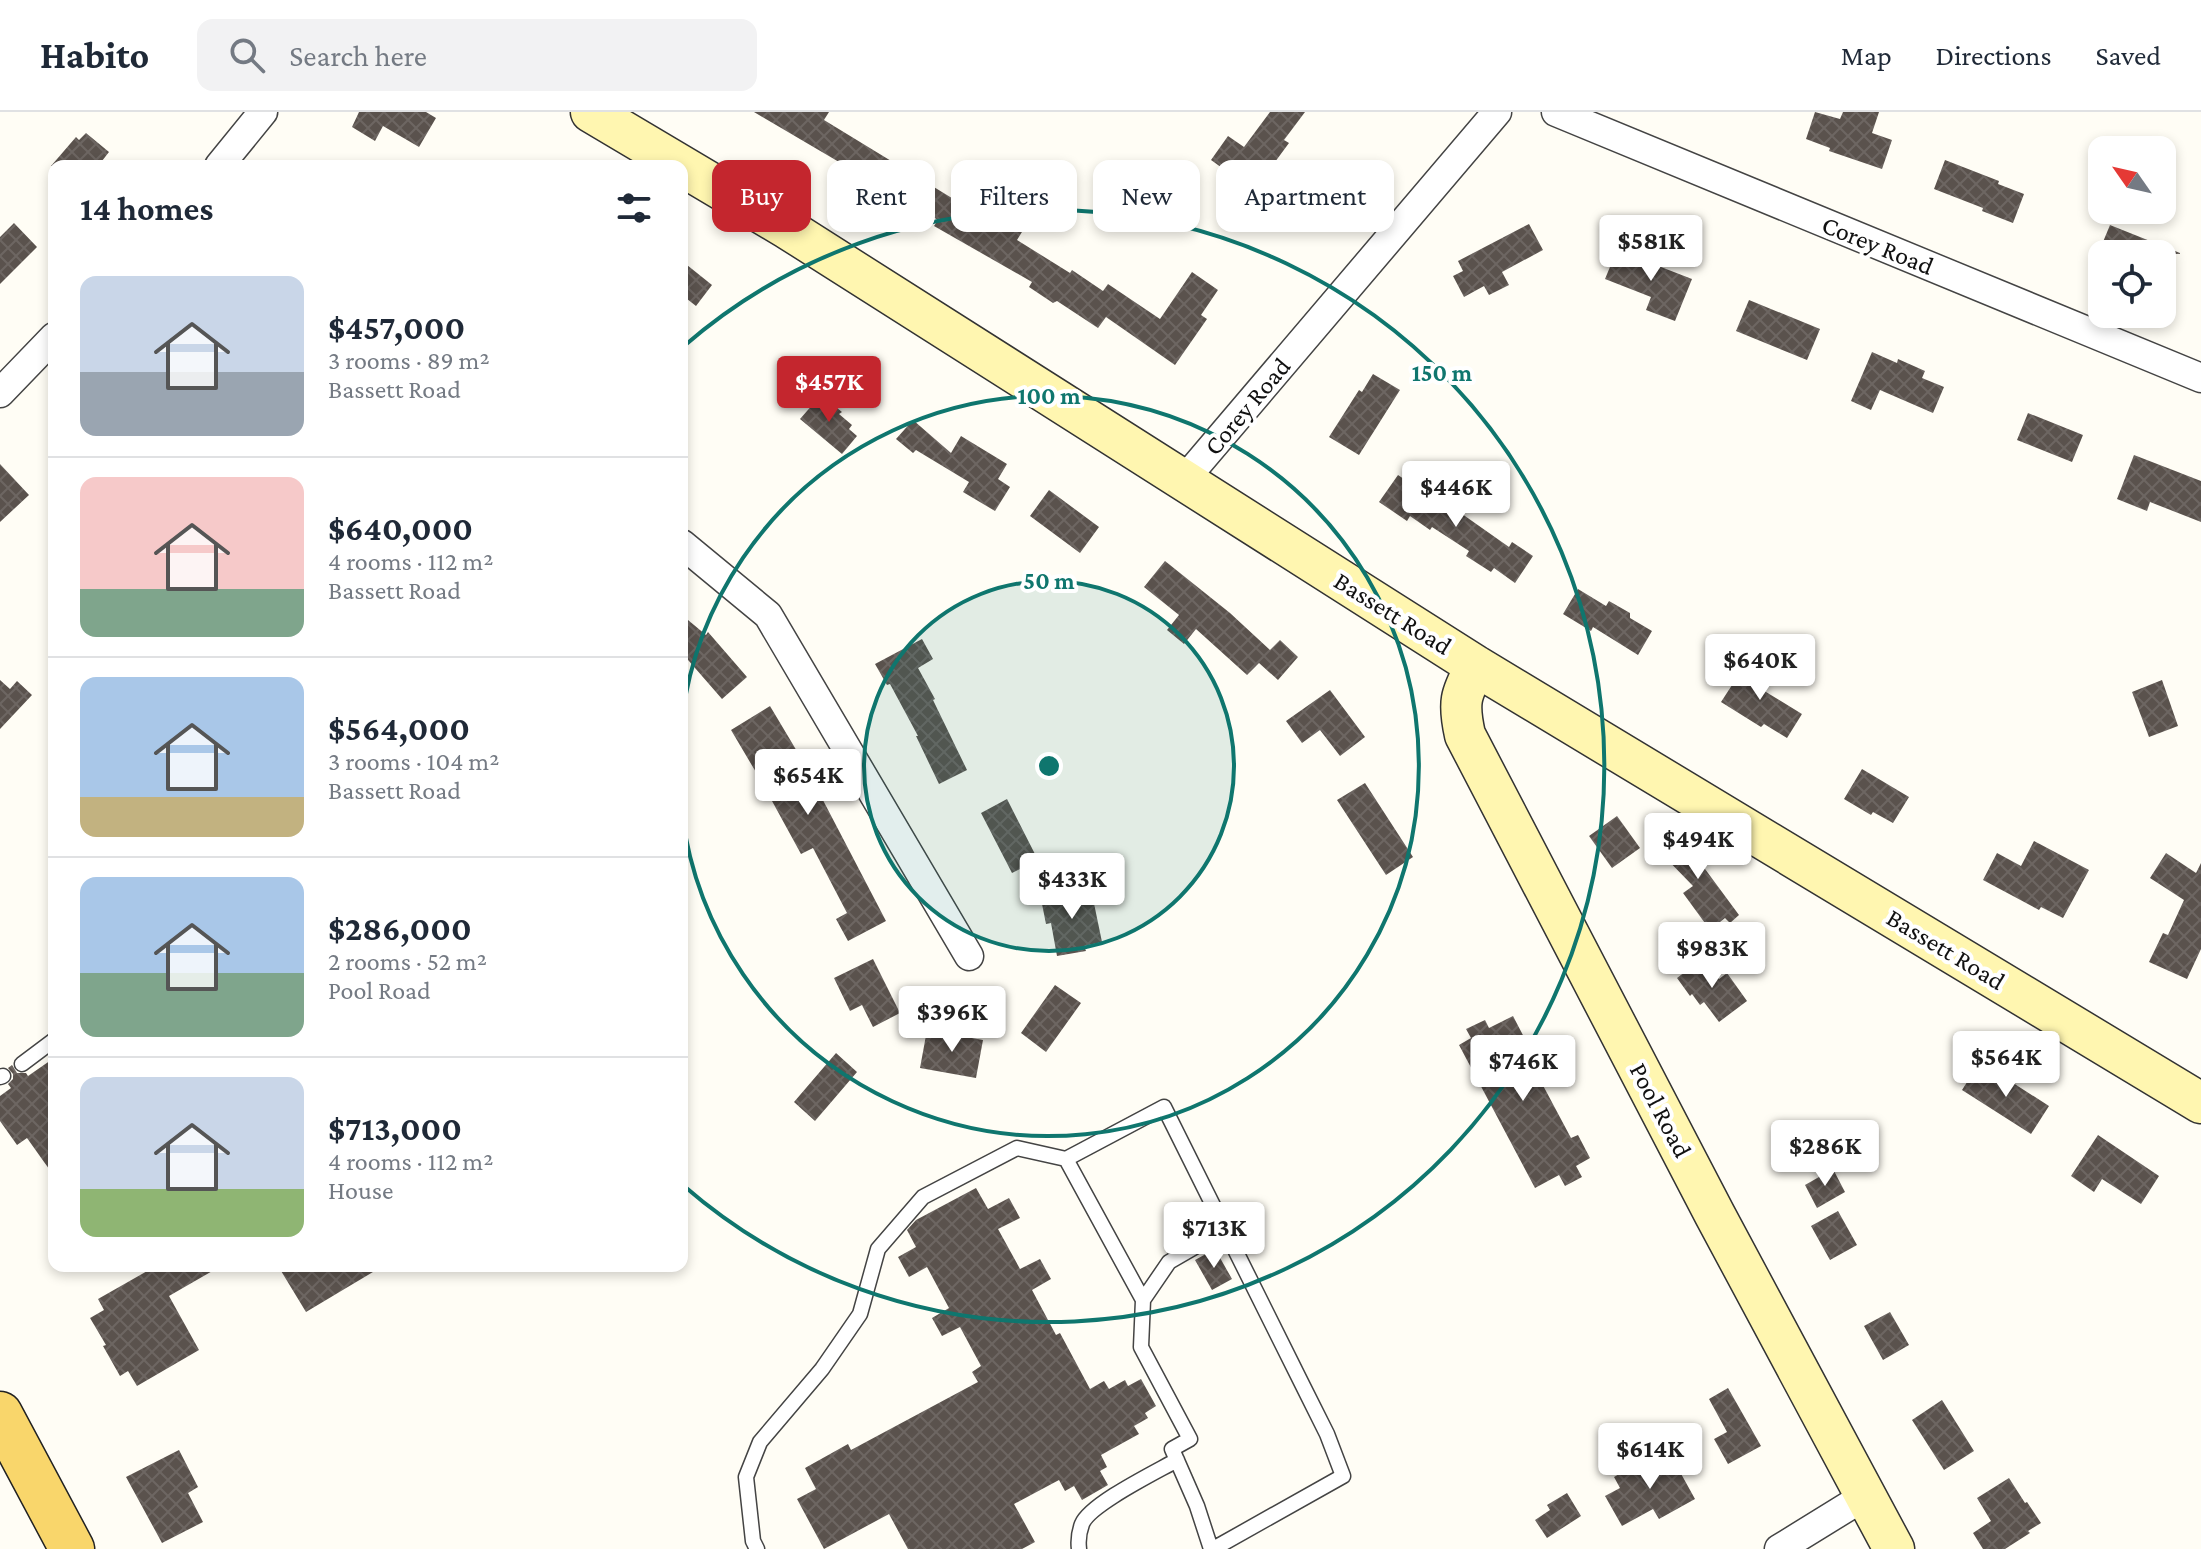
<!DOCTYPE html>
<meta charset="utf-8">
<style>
:root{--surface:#fff;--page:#f2f2f3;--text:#1f2937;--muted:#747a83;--line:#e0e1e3;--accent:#c4262e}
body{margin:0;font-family:"Crimson Pro",serif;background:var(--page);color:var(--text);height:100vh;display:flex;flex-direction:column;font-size:30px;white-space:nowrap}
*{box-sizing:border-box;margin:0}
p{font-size:26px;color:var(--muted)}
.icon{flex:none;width:44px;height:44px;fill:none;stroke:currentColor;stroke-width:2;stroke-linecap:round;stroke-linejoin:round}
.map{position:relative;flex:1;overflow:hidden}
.panel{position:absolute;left:48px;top:48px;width:640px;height:1112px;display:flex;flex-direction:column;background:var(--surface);border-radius:16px;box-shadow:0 4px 12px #0003}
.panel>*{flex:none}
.guide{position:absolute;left:712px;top:48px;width:760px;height:72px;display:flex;gap:16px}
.needle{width:52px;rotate:304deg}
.tools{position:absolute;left:2088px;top:24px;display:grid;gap:16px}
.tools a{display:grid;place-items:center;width:88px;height:88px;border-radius:16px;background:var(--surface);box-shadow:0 4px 12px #0003;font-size:40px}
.price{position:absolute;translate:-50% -68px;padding:0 18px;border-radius:8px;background:#fff;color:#222;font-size:26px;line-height:52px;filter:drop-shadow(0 2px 4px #0008)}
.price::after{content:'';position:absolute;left:50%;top:48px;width:24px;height:18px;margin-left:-12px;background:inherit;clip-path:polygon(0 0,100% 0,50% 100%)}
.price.current{background:var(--accent);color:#fff}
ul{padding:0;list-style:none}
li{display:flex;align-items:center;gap:24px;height:200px;padding:0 32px}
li+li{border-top:2px solid var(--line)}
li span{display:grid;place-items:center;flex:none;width:224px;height:160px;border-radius:16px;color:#555}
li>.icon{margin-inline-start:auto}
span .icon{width:96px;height:96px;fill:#fffc;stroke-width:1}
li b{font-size:34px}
h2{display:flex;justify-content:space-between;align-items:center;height:96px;padding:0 32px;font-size:34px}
.tag{padding:0 28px;border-radius:16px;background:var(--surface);box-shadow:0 4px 12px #0003;font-size:28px;line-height:72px}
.tag.current{background:var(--accent);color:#fff}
header{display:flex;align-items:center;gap:48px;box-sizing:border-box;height:112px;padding:0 40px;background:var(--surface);border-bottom:2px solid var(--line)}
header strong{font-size:38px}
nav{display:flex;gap:44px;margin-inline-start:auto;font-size:28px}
.search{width:560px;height:72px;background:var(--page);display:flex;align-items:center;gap:20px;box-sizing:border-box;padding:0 28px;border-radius:16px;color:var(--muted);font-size:30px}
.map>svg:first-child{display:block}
.building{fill:url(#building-cross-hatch)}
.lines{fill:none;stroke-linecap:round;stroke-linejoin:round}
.lane-casing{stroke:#444;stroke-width:17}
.street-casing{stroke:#444;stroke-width:31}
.secondary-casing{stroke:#333;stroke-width:43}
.primary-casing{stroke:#222;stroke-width:47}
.lane{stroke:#fff;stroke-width:14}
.street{stroke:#fff;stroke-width:28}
.secondary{stroke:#fff6b0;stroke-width:40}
.primary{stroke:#f9d66b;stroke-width:44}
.ring{fill:none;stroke:#0f766e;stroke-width:4}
.labels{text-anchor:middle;stroke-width:8;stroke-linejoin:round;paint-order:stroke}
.street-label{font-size:26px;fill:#111;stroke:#fff}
.centre{fill:#0f766e;stroke:#fff;stroke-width:4}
.ring-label{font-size:24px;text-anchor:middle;font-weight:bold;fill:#0f766e;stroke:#fff;stroke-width:8;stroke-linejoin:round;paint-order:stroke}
</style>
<header>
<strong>Habito</strong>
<div class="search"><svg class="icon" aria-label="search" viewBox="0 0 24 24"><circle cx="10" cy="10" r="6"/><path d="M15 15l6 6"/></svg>Search here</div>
<nav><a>Map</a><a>Directions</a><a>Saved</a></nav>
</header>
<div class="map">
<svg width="2201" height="1437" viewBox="0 0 2201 1437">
<defs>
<pattern id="building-cross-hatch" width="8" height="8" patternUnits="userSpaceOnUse" patternTransform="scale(2)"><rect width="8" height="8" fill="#5a524d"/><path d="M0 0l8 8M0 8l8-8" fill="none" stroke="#6d6662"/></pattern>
</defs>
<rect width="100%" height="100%" fill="#fffdf5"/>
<path class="building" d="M359,0H426L436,6L419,35L383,14L375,29L352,15Z
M754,0H829L824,8L901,55L903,51L926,65L924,69L996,113L1007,93L1030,107L1017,128L1070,161L1072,158L1103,179L1108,172L1160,207L1192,160L1218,178L1201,203L1207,207L1175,253L1106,205L1098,216L1057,189L1053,191L1029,175L1032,170L934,114L938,108L887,77L883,83L836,54L839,50Z
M1270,0H1305L1284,28L1289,31L1269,58L1265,55L1250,76L1211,48L1228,24L1244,35Z
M1815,0L1840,7L1843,0H1879L1872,21L1892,28L1882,57L1829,39L1830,36L1806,27Z
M86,21L109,40L98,54H51L76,25L79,28Z
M1945,48L1999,69L1998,72L2024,82L2013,111L1982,99L1983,96L1934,77Z
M14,111L37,135L0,172V125Z
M1529,112L1543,138L1502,160L1509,173L1489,183L1484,174L1464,185L1453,164L1463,159L1458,149Z
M2110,113L2180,141V142H2098Z
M1617,138L1692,167L1675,209L1646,198L1651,185L1605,167Z
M682,149L712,173L696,194L682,183Z
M1749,188L1820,217L1807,248L1736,219Z
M1872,240L1897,251L1898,247L1925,259L1922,266L1944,275L1933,301L1880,278L1871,298L1851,289Z
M1373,262L1400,278L1359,343L1329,325L1359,278L1362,280Z
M821,283L842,300L839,302L852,313L849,317L857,324L842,342L800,307Z
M2028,301L2083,323L2072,350L2017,328Z
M913,308L951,341L961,324L1007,352L998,367L1010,375L995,399L963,380L969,370L916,338L913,341L896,327Z
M2134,343L2201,369V410L2150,390L2147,399L2117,387Z
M0,352L29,383L0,410Z
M1398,363L1426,382L1428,378L1509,435L1512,430L1533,444L1515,471L1494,456L1491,460L1466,444L1469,439L1432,415L1430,418L1410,404L1407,409L1379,390Z
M1049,378L1099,415L1080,441L1030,404Z
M1165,449L1230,501L1270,538L1280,528L1298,545L1278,568L1259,551L1247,563L1196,517L1184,532L1167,518L1179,503L1144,475Z
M1578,477L1606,494L1609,489L1630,501V506L1652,519L1638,543L1593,515L1591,519L1563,502Z
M682,503L706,523L708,520L747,565L722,587L682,541Z
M922,527L933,547L918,556L935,587L933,588L967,658L939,672L916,624H918L890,572L887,573L875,552Z
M1747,550L1769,563L1761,577L1802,602L1787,626L1764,612L1761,615L1721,590Z
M0,568L10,577L17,569L32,583L0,617Z
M2162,568L2178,614L2149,625L2132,580Z
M1330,578L1365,625L1340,644L1320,618L1302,631L1286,609Z
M770,594L801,646L886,809L848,829L836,807L847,801L813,736L801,742L772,689H773L731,618Z
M1862,657L1909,685L1893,711L1873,700L1871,703L1844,687Z
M1365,671L1413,745L1386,763L1337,688Z
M1007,687L1038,748L1012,761L981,701Z
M1617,704L1640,736L1612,756L1589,724Z
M1679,716L1696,733L1691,738L1739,803L1730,811L1725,806L1710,818L1683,781L1693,774L1657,737Z
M2034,729L2089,758L2063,806L2041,795L2039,798L1983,768L1997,741L2021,754Z
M2166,741L2196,761L2201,751V837L2187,867L2149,850L2163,821L2168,823L2184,788L2150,766Z
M1091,777L1102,830L1084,834L1086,839L1057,844L1051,811L1046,812L1041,787Z
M1703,846L1719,867L1727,861L1747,889L1719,910L1704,890L1700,893L1692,882L1690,884L1677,866Z
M873,847L900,901L873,915L862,893L850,899L834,866Z
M1055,873L1081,891L1046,940L1021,921Z
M1513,904L1526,929L1521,932L1571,1026L1578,1023L1590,1046L1576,1054L1582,1065L1565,1074L1559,1063L1535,1076L1459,933L1471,926L1466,917L1485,908L1489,916Z
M927,918L983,928L976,966L920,956Z
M836,941L857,960L815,1009L794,990Z
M54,946V1064L27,1026L17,1033L0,1009V984L11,976L8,972L13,967V962L8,956L12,953L17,961H26L28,964Z
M1978,953L2008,972L2010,969L2049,994L2031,1022L1962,978Z
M2098,1023L2159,1064L2141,1092L2102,1067L2094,1080L2071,1064Z
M1833,1057L1845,1080L1817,1096L1805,1073Z
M976,1076L988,1097L1009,1086L1020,1106L998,1117L1020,1157L1040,1147L1051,1167L1032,1178L1056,1223L1060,1221L1090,1277L1104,1269L1109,1277L1125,1268L1128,1274L1141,1267L1156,1294L1145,1301L1148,1306L1134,1314L1139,1322L1101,1343L1107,1355L1100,1359L1108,1373L1082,1388L1074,1374L1065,1379L1059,1368L1014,1392L1035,1430L1022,1437H908L889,1402L824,1437L797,1387L816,1377L805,1356L848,1332L851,1338L978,1270L972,1260L981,1254L960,1215L942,1224L932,1206L949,1196L927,1155L909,1165L898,1145L916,1135L907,1118L916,1108Z
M1838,1099L1857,1133L1830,1148L1811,1114Z
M1215,1137L1232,1167L1212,1178L1195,1148Z
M156,1154H221L169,1184L199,1238L137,1274L128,1259L120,1264L103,1234L106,1233L90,1206L104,1198L98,1187Z
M278,1154H383L306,1200Z
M1890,1200L1909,1233L1883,1248L1864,1214Z
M1728,1276L1761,1334L1728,1352L1714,1327L1727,1320L1709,1287Z
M1942,1288L1974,1339L1944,1358L1912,1308Z
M179,1338L198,1375L188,1381L203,1410L162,1431L126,1365Z
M1669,1340L1695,1387L1659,1407L1653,1397L1622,1414L1605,1384L1620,1376L1614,1365L1630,1356L1632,1360Z
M2009,1366L2025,1391L2027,1390L2041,1411L2028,1419L2030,1421L2005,1437H1983L1973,1421L1991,1409L1977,1386Z
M1567,1381L1581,1404L1547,1426L1535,1408L1550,1398L1547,1393Z"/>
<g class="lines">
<g class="lane-casing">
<path id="lane" d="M22,952L54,928
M0,965L3,964
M1143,1188L1169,1150L1226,1117
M757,1437L753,1429L746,1365L760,1330L822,1257L860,1202L878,1137L923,1085L1017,1036L1066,1047
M1079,1437C1078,1429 1079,1420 1082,1412C1090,1392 1156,1360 1177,1348
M1211,1437L1197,1394L1172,1337L1190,1327L1141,1235L1143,1188L1066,1047L1164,995L1303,1274L1327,1322L1343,1364L1213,1437"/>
</g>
<g class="street-casing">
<path id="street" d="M1556,0L2201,266
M219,54L263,0
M0,281L54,225
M1184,368L1497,0
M682,432L768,503L969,844
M1779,1437L1865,1384"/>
</g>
<g class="secondary-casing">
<path id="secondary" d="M591,0L788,117L1476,554L2201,991
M1476,554C1460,583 1458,591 1465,623L1715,1103L1894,1437"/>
</g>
<g class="primary-casing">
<path id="primary" d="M0,1302L72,1437"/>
</g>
<use href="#lane" class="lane"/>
<use href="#street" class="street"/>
<use href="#secondary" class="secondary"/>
<use href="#primary" class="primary"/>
</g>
<circle cx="1049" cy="654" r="185" fill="#0f766e" fill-opacity=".12"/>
<g class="ring">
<circle cx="1049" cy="654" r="185"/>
<path d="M682 606A370 370 0 1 1 682 702"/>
<path d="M684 234A556 556 0 1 1 684 1074"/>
</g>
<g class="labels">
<g class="street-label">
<text transform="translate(1878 133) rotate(22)" y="9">Corey Road</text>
<text transform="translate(1247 294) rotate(-50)" y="9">Corey Road</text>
<text transform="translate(1393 501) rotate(32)" y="9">Bassett Road</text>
<text transform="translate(1946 837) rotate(31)" y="9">Bassett Road</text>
<text transform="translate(1661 998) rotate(62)" y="9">Pool Road</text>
</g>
</g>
<circle cx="1049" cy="654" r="12" class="centre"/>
<g class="ring-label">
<text x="1442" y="269">150 m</text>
<text x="1049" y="292">100 m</text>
<text x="1049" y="477">50 m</text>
</g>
</svg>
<div class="tools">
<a><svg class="needle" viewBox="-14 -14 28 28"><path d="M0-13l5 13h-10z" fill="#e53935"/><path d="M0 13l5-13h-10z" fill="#747a83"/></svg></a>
<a><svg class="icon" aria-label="locate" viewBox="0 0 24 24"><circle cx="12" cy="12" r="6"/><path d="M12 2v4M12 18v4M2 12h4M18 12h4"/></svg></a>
</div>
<b class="price" style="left:1651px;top:171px">$581K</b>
<b class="price current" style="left:829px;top:312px">$457K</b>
<b class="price" style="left:1456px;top:417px">$446K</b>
<b class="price" style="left:1760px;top:590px">$640K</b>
<b class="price" style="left:808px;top:705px">$654K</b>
<b class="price" style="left:1698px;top:769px">$494K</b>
<b class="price" style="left:1072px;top:809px">$433K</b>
<b class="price" style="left:1712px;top:878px">$983K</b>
<b class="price" style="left:952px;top:942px">$396K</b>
<b class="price" style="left:2006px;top:987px">$564K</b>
<b class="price" style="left:1523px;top:991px">$746K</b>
<b class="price" style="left:1825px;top:1076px">$286K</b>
<b class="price" style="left:1214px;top:1158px">$713K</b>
<b class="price" style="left:1650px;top:1379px">$614K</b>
<div class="guide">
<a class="tag current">Buy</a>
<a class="tag">Rent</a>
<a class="tag">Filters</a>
<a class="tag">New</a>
<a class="tag">Apartment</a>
</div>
<section class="panel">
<h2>14 homes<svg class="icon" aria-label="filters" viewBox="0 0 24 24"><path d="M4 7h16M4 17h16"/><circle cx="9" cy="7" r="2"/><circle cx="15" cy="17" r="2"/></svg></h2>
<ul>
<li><span style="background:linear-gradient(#c9d6e8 60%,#9aa5b1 0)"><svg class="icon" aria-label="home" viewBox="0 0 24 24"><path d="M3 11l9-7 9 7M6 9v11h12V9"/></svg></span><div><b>$457,000</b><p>3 rooms · 89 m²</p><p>Bassett Road</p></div></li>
<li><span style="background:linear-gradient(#f6c9c9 70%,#7fa58c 0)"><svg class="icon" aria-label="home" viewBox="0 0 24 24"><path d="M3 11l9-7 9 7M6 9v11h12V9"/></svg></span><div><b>$640,000</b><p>4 rooms · 112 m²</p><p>Bassett Road</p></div></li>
<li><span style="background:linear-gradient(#a9c7e8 75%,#c2b280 0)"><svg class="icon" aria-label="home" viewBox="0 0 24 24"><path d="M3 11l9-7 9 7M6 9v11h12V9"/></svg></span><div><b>$564,000</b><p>3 rooms · 104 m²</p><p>Bassett Road</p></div></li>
<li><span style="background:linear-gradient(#a9c7e8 60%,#7fa58c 0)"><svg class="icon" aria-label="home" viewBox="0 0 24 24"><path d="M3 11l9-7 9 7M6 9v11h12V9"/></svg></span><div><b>$286,000</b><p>2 rooms · 52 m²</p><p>Pool Road</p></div></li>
<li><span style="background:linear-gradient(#c9d6e8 70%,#8fb573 0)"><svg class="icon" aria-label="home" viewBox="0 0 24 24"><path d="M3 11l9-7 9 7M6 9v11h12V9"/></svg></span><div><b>$713,000</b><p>4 rooms · 112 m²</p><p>House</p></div></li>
</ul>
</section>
</div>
